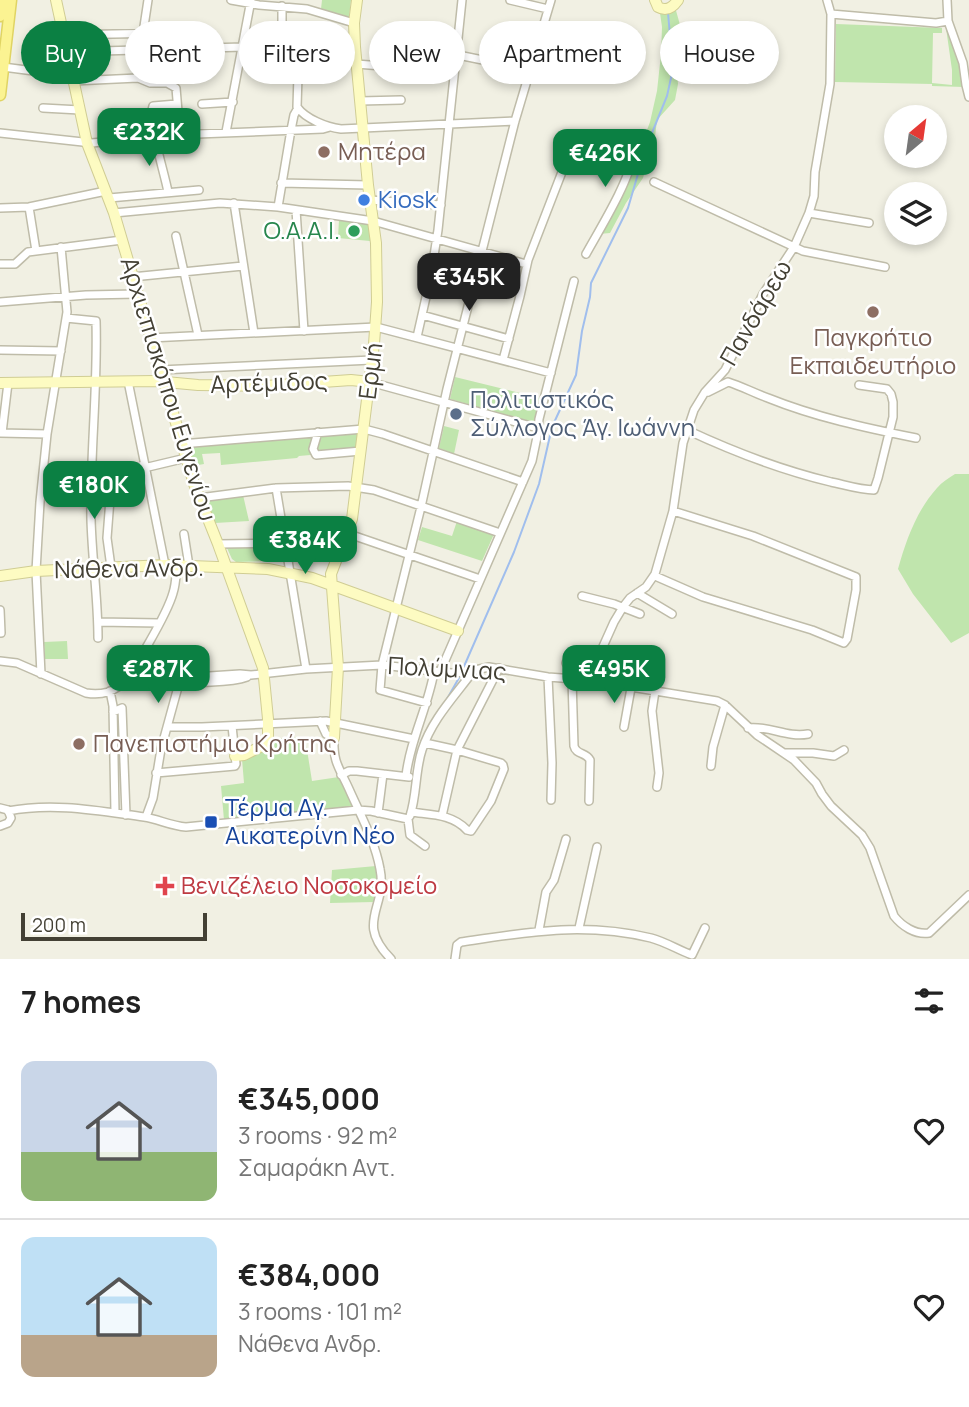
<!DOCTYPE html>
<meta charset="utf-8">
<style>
:root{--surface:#fff;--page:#f6f6f6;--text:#222;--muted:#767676;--line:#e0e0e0;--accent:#0b8043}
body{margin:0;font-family:Manrope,sans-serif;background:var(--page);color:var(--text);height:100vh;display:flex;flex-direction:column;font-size:26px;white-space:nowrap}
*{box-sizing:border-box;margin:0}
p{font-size:23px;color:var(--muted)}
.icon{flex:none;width:38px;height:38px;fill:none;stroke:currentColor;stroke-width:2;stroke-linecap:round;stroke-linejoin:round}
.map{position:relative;height:959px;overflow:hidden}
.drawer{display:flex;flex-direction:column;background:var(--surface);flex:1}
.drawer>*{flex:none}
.top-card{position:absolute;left:21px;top:21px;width:928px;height:63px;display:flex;gap:14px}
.needle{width:46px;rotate:29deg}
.controls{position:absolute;left:884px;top:105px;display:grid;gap:14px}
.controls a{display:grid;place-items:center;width:63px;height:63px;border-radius:50%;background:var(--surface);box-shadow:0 4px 10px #0003;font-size:35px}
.scale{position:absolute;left:21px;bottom:18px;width:186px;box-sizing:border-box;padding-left:7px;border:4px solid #434034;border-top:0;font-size:19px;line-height:24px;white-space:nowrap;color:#434034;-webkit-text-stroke:5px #fff;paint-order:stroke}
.price{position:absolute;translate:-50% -60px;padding:0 16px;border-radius:14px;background:var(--accent);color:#fff;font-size:23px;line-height:46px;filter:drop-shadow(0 2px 4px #0008)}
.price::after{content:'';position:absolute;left:50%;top:42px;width:21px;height:16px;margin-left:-10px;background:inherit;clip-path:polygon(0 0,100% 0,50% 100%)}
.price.current{background:#222;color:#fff}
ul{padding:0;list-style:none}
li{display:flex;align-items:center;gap:21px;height:175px;padding:0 21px}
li+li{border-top:2px solid var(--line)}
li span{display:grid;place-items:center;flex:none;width:196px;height:140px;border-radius:14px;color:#555}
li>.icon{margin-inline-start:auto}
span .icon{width:84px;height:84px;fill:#fffc;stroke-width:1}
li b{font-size:30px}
h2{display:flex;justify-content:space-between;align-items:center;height:84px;padding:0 21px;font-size:30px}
.pill{padding:0 24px;border-radius:32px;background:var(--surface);box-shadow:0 4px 10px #0003;font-size:24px;line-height:63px}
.pill.current{background:var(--accent);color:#fff}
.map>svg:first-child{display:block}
.green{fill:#c0e5ad}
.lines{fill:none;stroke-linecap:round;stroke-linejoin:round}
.stream{stroke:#a0beed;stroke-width:2}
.street-casing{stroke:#bfbca9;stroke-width:10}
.secondary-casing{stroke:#d0cd94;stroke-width:12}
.primary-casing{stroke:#e0d463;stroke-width:13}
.street{stroke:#fff;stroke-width:7}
.secondary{stroke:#fdfbc2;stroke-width:10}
.primary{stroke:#fbf392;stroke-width:10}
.education-dot{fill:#8d6e63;stroke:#fff;stroke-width:2.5}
.shop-dot{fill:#3f7fe0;stroke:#fff;stroke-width:2.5}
.leisure-dot{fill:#2e9e5b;stroke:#fff;stroke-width:2.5}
.service-dot{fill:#5c6f8a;stroke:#fff;stroke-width:2.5}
.transit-dot{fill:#1a4fb4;stroke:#fff;stroke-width:2.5}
.health-dot{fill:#e0444e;stroke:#fff;stroke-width:2.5}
.labels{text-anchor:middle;stroke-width:5;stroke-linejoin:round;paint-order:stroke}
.education-label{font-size:24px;fill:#785e54;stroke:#fff;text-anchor:start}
.shop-label{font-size:24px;fill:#366cbe;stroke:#fff;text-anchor:start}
.leisure-label{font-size:24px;fill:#27864d;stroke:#fff;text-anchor:end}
.street-label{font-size:24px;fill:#434034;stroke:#fff}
.service-label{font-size:24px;fill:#4e5e75;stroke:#fff;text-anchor:start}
.transit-label{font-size:24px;fill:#164399;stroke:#fff;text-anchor:start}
.health-label{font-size:24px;fill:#be3a42;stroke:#fff;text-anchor:start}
</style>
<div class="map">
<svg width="969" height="959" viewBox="0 0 969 959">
<rect width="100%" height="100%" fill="#f1f0e3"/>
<path class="green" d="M322,0H351L349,18L321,9Z
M675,7L682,32L678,54L677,71L678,84L675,100L657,120L655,137L643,178L626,203L610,233L599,234L630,180L639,151L650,122L657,91L661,54L662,27L660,13Z
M836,24L942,28V33H933L932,83L952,85V70L946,28L948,27L962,64L964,87L932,86V84L835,82Z
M173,107L175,131L158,132L156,131L155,110L157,108Z
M339,220L369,224L370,241L338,238Z
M455,377L540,398L534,423L450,399Z
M444,426L459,430L454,454L439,448Z
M359,432L356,451L299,456L297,458L221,465L220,453L202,454L204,464L193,466L189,447Z
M955,474H969V633L951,643L913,594L898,569C906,540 917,510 937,488C942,482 949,478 955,474Z
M243,495L249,521L215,523L206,503L207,501Z
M457,521L494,534L482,561L418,540L422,527L452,536Z
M272,546L273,561L236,562L232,559L227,548Z
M67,641L68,659H45L44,642Z
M305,737L312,781L339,777L352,806L321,811L224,820L221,786L244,783L242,759L271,745L272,739Z
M376,866L378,876L374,902L330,903L332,870Z"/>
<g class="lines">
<path class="stream" d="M462,671L514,552L539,484L552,427L576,375L582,331L590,297L591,283L628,208L645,150L667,96L673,69L668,13
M447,699L460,676"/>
<g class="street-casing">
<path id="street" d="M231,0L259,5L307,9L354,23
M510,0L548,9
M947,0L948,21L963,63L966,85L969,97
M282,6V27L296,37L299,43L297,107C306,119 326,127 341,129L515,121
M831,14L936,23L948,21
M143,33L148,0
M63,35L164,33
M66,52L243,47
M356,64L409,68L414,63L418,51L424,48L531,70
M3,67L72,76
M73,81L138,78L150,83H167L176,88L180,135
M360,101L401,100
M202,104L233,102
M43,108L80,110
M226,132L251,0
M0,133L92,143L171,135L323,129L330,127
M654,182L803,251L885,267
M281,183L368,185
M168,192C165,174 147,120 153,106L177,104
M109,198L199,190
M370,200L441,205
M234,203L254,333
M29,207L36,251
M278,207L291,130L294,115L298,108
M0,208L29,207L106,191
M296,210L304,331
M114,213L220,203L278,207L373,221L526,264
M809,213L869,223
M176,236L198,335
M0,264H15L28,252L122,240
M132,277L243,266
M0,302L86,295L137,294
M422,315L509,339
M66,318L96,321C98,387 90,453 91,519C92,559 98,598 98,638
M417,337L431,275L438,230L462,0
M150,338L376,327L551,373
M0,350L61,351
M503,360L520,296L528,260L574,141L576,139L624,152L632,156C631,179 598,232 586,254
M160,370L372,360
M128,381L165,565
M370,382L538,428
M708,392L728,382C741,386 754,393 768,398C815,417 866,428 916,438
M687,430C734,452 781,470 831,482C845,485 860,490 874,490L878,478L893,417V402L891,394L887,389L859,385
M318,432L313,449L316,455L361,451
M0,433L47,434
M2,433L8,383
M181,444L364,429L383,434L523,482
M144,468L186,458
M109,473L111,486L107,538L111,567
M43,476L92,477L144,465
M276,488L306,669
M199,498L276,488L348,486L374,490L500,533
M346,533L480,579
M184,534L189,566
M218,544L285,543
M655,576L703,597L812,630L844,643L847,639L856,590V577L753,536L673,511
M637,593L672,614
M582,596L614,604L640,614
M0,610L1,633
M98,622L159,623
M0,661L17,663L86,693C98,695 108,694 118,687C133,675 168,611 173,593C176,584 176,574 177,565
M566,663L594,666
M440,672L532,461L537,437L539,419L574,281
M41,674L36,571L40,502L47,434L67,312L61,247
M548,677L552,763L551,800
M125,679L131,684L141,685L179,678L240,674L251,675L306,669L382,665L451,673L466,672L489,667L548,677L588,680L717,701L725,705L757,735L794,760L816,783L822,794L831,806L862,835L870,848L894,916C902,926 915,935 929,933L969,895
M572,679L574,746C576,755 586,752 590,760L589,801
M588,680L614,622L623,607L630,598L646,587L655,574L673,511L683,443L694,410L705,392L725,370L763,294L794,247L809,213L814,196L815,172L830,84L831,14L827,0
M110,691L113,706L115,812
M655,691L652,711L659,773L657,787
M427,703L380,690L382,665L421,507L447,389L515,121L551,0
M113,712L122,708L126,815
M320,721L326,734L334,738C333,763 339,767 349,789C360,814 375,841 380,869C388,908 354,921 391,959
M167,727H202L326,721L414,739
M624,727L631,688
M748,728C768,725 787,738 808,734
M784,753H813L834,756L844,750
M711,766L713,747L725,705
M156,773L235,766L236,764L232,726
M341,775L349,771H357L409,777
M406,776C410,740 428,707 434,672
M0,808L8,810L11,818L8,823L0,826
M8,811C54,802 99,811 144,817C158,819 171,826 186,827L358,810L371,811L408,819L410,835L425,846
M411,812C432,815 452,814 467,830L471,831L491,801L504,769L503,765L501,763L457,750L425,743
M378,813L383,774
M410,816C417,795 415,771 422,750C432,719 455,696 474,670
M442,816L457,750L499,668
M146,817L153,798L161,749L178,687C196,679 225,685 247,677
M579,928L597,847
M539,930L546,892L554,880L566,839
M455,959L457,945L461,942C528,932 583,922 651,938C666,942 678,950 692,955L705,928"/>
</g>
<g class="secondary-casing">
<path id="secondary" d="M56,0L87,143L114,213L194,484L218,544L263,668L268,719V740L264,745L244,755L235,756
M655,0L658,7C667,12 673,7 678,0
M0,383L155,381L198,385L266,386L351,380L370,382
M0,576L36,571L165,565L268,569L312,578L458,631
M334,738L338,667L331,574L352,519L374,344L377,302L376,243L368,185L355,47L354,23L357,0"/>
</g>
<g class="primary-casing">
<path id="primary" d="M0,16L2,0
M0,95L11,0"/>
</g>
<use href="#street" class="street"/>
<use href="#secondary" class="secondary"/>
<use href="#primary" class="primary"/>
</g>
<g class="education-dot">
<circle cx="324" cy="152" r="7"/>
<circle cx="873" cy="312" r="7"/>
<circle cx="79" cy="744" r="7"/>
</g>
<circle class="shop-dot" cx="364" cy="200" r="7"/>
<circle class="leisure-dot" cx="354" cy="231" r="7"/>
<circle class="service-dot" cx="456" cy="414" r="7"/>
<rect class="transit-dot" x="204" y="815" width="14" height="14" rx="3.5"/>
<path class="health-dot" d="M161.5 875.5h7v7h7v7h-7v7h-7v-7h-7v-7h7z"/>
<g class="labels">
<g class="education-label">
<text x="338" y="160">Μητέρα</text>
<text x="873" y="346" text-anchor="middle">Παγκρήτιο<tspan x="873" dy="28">Εκπαιδευτήριο</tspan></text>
<text x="93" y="752">Πανεπιστήμιο Κρήτης</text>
</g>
<g class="shop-label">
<text x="378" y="208">Kiosk</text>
</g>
<g class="leisure-label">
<text x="340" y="239">Ο.Α.Α.Ι.</text>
</g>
<g class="street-label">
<text transform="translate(756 313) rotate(-60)" y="8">Πανδάρεω</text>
<text transform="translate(371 371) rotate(-83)" y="8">Ερμή</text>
<text transform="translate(269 383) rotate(-2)" y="8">Αρτέμιδος</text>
<text transform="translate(168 389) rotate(73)" y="8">Αρχιεπισκόπου Ευγενίου</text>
<text transform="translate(129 569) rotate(-1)" y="8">Νάθενα Ανδρ.</text>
<text transform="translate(447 669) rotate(3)" y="8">Πολύμνιας</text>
</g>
<g class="service-label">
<text x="470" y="408">Πολιτιστικός<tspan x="470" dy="28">Σύλλογος Άγ. Ιωάννη</tspan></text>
</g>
<g class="transit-label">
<text x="225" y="816">Τέρμα Αγ.<tspan x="225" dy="28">Αικατερίνη Νέο</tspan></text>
</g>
<g class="health-label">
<text x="181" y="894">Βενιζέλειο Νοσοκομείο</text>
</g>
</g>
</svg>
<div class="controls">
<a><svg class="needle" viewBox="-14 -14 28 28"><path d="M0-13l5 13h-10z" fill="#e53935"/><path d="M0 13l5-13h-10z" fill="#767676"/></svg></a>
<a><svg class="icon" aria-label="layers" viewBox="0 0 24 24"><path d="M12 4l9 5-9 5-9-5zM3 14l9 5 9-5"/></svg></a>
</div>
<div class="scale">200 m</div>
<b class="price" style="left:149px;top:168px">€232K</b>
<b class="price" style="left:605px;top:189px">€426K</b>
<b class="price current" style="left:469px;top:313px">€345K</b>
<b class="price" style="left:94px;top:521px">€180K</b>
<b class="price" style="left:305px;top:576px">€384K</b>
<b class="price" style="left:158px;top:705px">€287K</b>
<b class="price" style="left:614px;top:705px">€495K</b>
<div class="top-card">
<a class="pill current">Buy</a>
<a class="pill">Rent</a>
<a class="pill">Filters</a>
<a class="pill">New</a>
<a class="pill">Apartment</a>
<a class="pill">House</a>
</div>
</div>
<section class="drawer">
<h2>7 homes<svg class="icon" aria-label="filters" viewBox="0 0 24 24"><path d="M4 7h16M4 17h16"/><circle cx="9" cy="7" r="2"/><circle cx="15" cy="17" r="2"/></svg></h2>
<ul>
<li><span style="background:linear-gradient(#c9d6e8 65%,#8fb573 0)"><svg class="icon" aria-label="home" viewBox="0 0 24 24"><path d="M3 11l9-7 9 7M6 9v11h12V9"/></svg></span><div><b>€345,000</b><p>3 rooms · 92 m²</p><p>Σαμαράκη Αντ.</p></div><svg class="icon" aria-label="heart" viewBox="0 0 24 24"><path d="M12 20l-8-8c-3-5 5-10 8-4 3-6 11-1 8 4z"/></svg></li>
<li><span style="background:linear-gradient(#bfe0f5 70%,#b9a48a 0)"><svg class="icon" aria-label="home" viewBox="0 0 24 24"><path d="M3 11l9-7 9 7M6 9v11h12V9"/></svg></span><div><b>€384,000</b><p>3 rooms · 101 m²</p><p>Νάθενα Ανδρ.</p></div><svg class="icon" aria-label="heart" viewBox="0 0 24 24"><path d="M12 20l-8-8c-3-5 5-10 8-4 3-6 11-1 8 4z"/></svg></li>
</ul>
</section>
